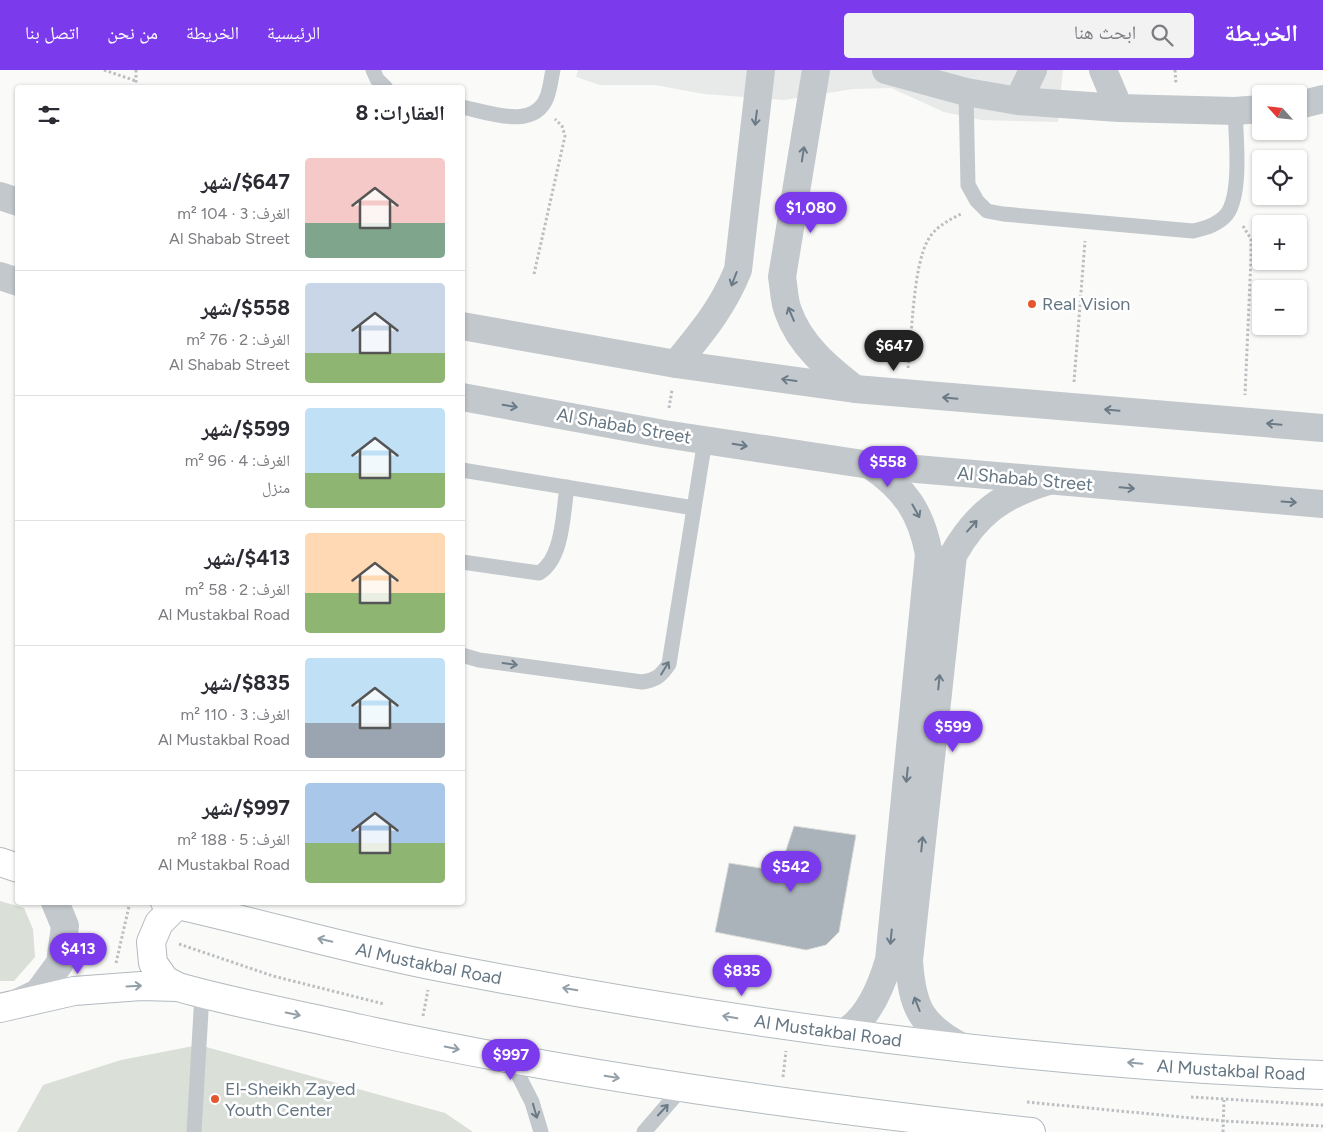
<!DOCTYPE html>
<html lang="ar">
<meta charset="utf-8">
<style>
:root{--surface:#fff;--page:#f2f2f3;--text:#2b2b33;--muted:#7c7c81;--line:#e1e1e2;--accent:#7c3aed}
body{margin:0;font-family:Figtree,"Noto Naskh Arabic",sans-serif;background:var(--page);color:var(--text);direction:rtl;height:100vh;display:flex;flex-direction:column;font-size:19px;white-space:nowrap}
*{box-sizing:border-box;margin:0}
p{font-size:16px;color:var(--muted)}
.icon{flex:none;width:28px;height:28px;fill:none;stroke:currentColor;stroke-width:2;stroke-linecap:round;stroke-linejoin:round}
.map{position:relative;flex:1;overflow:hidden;direction:ltr}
.side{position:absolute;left:15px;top:15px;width:450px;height:820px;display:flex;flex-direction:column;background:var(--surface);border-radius:5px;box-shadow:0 1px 4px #0004;direction:rtl}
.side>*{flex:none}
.needle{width:32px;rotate:297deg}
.buttons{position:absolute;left:1252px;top:15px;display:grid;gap:10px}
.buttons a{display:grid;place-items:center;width:55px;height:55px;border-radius:5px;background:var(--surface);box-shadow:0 1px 4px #0004;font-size:25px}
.price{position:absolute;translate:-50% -42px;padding:0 11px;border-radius:18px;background:var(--accent);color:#fff;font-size:16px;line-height:32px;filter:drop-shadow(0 1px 2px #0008)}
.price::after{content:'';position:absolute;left:50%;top:30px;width:15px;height:11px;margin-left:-8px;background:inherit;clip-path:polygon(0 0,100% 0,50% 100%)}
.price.on{background:#222;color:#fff}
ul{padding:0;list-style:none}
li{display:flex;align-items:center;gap:15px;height:125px;padding:0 20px}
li+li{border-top:1px solid var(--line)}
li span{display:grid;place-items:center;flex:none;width:140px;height:100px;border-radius:5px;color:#555}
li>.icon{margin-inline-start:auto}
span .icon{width:60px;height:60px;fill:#fffc;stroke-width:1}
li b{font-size:21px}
h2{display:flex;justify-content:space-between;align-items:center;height:60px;padding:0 20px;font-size:21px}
header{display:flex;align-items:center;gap:30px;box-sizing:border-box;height:70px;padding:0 25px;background:var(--accent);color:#fff}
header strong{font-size:24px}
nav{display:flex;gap:28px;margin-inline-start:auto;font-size:18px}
.search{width:350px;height:45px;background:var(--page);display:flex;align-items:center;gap:12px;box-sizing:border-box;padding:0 18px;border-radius:5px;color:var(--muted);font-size:19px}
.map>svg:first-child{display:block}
.built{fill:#e8e9e9}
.green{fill:#dadfd7}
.building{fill:#aab3b9;stroke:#dcdcda}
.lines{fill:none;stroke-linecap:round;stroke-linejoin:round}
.secondary-casing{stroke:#b3babf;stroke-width:30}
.path{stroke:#bbbfc2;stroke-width:3;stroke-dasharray:2.5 2.5;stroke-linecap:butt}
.service{stroke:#c3c8cc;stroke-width:15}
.minor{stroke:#c3c8cc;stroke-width:28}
.tertiary{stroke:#c3c8cc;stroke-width:28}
.secondary{stroke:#fff;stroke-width:28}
.oneway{stroke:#6a7a87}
.oneway2{stroke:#939fa8}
.poi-dot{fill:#e4572e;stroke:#fff;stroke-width:2}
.labels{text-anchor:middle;stroke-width:5;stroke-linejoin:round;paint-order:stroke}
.poi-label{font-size:18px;fill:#657683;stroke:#fff;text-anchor:start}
.street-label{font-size:18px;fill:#657683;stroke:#fff}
</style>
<header>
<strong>الخريطة</strong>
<div class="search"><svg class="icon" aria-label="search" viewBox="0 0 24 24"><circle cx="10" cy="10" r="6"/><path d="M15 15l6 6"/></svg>ابحث هنا</div>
<nav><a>الرئيسية</a><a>الخريطة</a><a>من نحن</a><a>اتصل بنا</a></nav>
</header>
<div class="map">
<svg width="1323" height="1062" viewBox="0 0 1323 1062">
<rect width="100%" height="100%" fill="#fafaf8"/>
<path class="built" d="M578,0H1063L1058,52L981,50L944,42L891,18L853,19L784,30L704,24L655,15H600L576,7Z"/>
<path class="green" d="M0,831L24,838L33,859L35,887L14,911H0Z
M199,975L445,1043L473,1062H17L43,1015L121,990Z"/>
<path class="building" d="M794,756L856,765L839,862L826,875L806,880L715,862L729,793L779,801Z"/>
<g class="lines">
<g class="secondary-casing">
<g id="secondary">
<path d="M0,792L18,798"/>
<path id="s1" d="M165,832C256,852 344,878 435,896C728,953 1025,994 1323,1005"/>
<path d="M177,835L159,853L151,872L153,893L165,910L178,917"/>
<path d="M0,938L74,921L141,916L178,917C238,934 300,945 361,959C582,1007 806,1037 1031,1062"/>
</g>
</g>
<path class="path" d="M104,0L136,11
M136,0V18
M1175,0L1176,14
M1243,156L1251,169V188L1245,325
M534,204L565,66L562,56L555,49
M908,298C912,266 913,196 928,170C935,157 949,150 961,144
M1074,312L1085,171
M669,338L672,320
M179,874L273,906L384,934
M116,893L130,832
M423,946L428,920
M783,1007L786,981
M1191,1027L1323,1035
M1027,1032L1223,1051L1323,1056
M1223,1062L1224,1030"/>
<path class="service" d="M373,0L377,9L386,18
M966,22L968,115L977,131L987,141L1003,144L1193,161C1205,158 1218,155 1227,144C1242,123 1236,67 1235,41
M462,37C488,42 534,61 547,27C550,19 551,9 553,0
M462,400L694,438
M462,492L539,503C563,489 563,443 567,417
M462,585L479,590L642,612C656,610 661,606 669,594L705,370
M510,989L532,1032L541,1062
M194,1062L202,924
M644,1062L682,1018"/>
<path class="minor" d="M816,0L782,207C784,218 784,231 788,241C800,275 828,298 855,319
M886,0L966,22L1018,31L1119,38L1235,41L1261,39
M1103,0L1119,38
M1018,31L1033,0
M1299,35L1323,29
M676,294C702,262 722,239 738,200L761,0
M15,934L38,923L60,893L65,856L55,832
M832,962C837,962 844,962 848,960C870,945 882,914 889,890L929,484C921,442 905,419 870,395
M964,978C921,956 912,938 909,890L953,485C977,443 1002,425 1048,411"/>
<path class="tertiary" d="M0,126L18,132
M0,206L18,212
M462,256L676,294L855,319L1323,358
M462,327L664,364L870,395L1323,434"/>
<use href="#secondary" class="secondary"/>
</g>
<defs><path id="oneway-shaft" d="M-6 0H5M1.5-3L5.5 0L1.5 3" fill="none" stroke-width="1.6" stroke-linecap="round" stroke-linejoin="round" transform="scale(1.25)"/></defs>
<g class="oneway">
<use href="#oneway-shaft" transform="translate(756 48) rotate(97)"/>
<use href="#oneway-shaft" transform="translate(803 84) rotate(-81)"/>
<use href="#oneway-shaft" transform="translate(734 209) rotate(111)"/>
<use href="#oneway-shaft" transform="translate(791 244) rotate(-113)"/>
<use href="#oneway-shaft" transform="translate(789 310) rotate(-172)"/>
<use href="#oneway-shaft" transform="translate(950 328) rotate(-175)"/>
<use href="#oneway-shaft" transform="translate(510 336) rotate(10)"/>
<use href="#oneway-shaft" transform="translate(1112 340) rotate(-175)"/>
<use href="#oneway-shaft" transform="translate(1274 354) rotate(-175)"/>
<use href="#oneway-shaft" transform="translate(740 375) rotate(9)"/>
<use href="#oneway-shaft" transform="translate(1127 418) rotate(5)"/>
<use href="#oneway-shaft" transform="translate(1289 432) rotate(4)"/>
<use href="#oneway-shaft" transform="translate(916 441) rotate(61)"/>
<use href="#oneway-shaft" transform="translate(972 456) rotate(-48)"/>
<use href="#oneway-shaft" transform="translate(510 594) rotate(8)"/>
<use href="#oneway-shaft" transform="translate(665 598) rotate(-59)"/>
<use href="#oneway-shaft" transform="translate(939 612) rotate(-84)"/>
<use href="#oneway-shaft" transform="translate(907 705) rotate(96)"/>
<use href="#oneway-shaft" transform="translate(922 774) rotate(-84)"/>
<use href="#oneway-shaft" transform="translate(891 867) rotate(96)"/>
<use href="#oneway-shaft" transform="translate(917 934) rotate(-111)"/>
<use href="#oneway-shaft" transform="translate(663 1040) rotate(-47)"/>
<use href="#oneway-shaft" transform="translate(535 1041) rotate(74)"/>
</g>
<g class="oneway2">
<use href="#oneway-shaft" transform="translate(325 870) rotate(-167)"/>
<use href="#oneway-shaft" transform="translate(134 916) rotate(-3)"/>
<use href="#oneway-shaft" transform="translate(570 919) rotate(-170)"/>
<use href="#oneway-shaft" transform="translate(293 944) rotate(12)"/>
<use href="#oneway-shaft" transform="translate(730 947) rotate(-170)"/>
<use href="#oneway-shaft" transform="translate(452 978) rotate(11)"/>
<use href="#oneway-shaft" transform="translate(1135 993) rotate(-175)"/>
<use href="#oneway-shaft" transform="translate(612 1007) rotate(10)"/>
</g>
<g class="poi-dot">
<circle cx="1032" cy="234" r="5"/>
<circle cx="215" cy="1029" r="5"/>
</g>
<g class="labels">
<g class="poi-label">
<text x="1042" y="240">Real Vision</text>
<text x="225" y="1025">El-Sheikh Zayed<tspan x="225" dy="21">Youth Center</tspan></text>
</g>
<g class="street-label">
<text transform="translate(624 356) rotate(10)" y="6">Al Shabab Street</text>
<text transform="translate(1025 409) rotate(5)" y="6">Al Shabab Street</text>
<text dy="6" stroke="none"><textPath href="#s1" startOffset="271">Al Mustakbal Road</textPath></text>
<text dy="6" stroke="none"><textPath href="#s1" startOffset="676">Al Mustakbal Road</textPath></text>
<text dy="6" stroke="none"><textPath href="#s1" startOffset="1081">Al Mustakbal Road</textPath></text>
</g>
</g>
</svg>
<div class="buttons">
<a><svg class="needle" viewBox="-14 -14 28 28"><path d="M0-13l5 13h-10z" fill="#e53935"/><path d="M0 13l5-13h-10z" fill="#7c7c81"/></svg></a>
<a><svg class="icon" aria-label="locate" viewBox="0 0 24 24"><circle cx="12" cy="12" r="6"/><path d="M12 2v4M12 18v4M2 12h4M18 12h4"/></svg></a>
<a>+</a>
<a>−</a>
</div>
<b class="price" style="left:811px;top:164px">$1,080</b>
<b class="price on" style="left:894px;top:302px">$647</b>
<b class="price" style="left:888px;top:418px">$558</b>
<b class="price" style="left:953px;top:683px">$599</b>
<b class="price" style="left:791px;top:823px">$542</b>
<b class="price" style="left:78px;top:905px">$413</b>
<b class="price" style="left:742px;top:927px">$835</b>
<b class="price" style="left:511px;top:1011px">$997</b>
<section class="side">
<h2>العقارات: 8<svg class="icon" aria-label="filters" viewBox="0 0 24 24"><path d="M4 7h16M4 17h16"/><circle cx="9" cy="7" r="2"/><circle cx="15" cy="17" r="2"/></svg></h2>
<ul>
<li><span style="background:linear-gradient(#f6c9c9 65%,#7fa58c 0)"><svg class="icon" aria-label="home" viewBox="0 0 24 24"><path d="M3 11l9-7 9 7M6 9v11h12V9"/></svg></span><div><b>$647/شهر</b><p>الغرف: 3 · 104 m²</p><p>Al Shabab Street</p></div></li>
<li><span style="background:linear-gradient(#c9d6e8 70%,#8fb573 0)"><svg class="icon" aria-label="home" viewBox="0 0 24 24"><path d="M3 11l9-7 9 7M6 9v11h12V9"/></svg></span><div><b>$558/شهر</b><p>الغرف: 2 · 76 m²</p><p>Al Shabab Street</p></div></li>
<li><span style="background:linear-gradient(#bfe0f5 65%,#8fb573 0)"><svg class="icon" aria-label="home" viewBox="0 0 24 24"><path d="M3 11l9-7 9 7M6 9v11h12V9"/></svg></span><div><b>$599/شهر</b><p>الغرف: 4 · 96 m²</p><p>منزل</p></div></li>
<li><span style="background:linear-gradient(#ffd9b3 60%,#8fb573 0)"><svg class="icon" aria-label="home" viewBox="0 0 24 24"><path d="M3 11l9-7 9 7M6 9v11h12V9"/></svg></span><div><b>$413/شهر</b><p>الغرف: 2 · 58 m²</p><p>Al Mustakbal Road</p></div></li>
<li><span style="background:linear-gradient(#bfe0f5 65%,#9aa5b1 0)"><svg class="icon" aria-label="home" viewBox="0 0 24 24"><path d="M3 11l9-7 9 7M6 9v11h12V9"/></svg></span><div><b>$835/شهر</b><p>الغرف: 3 · 110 m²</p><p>Al Mustakbal Road</p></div></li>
<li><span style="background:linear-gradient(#a9c7e8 60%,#8fb573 0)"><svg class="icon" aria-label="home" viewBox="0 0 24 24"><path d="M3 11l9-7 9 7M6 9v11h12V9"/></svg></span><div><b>$997/شهر</b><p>الغرف: 5 · 188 m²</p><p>Al Mustakbal Road</p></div></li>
</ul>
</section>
</div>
